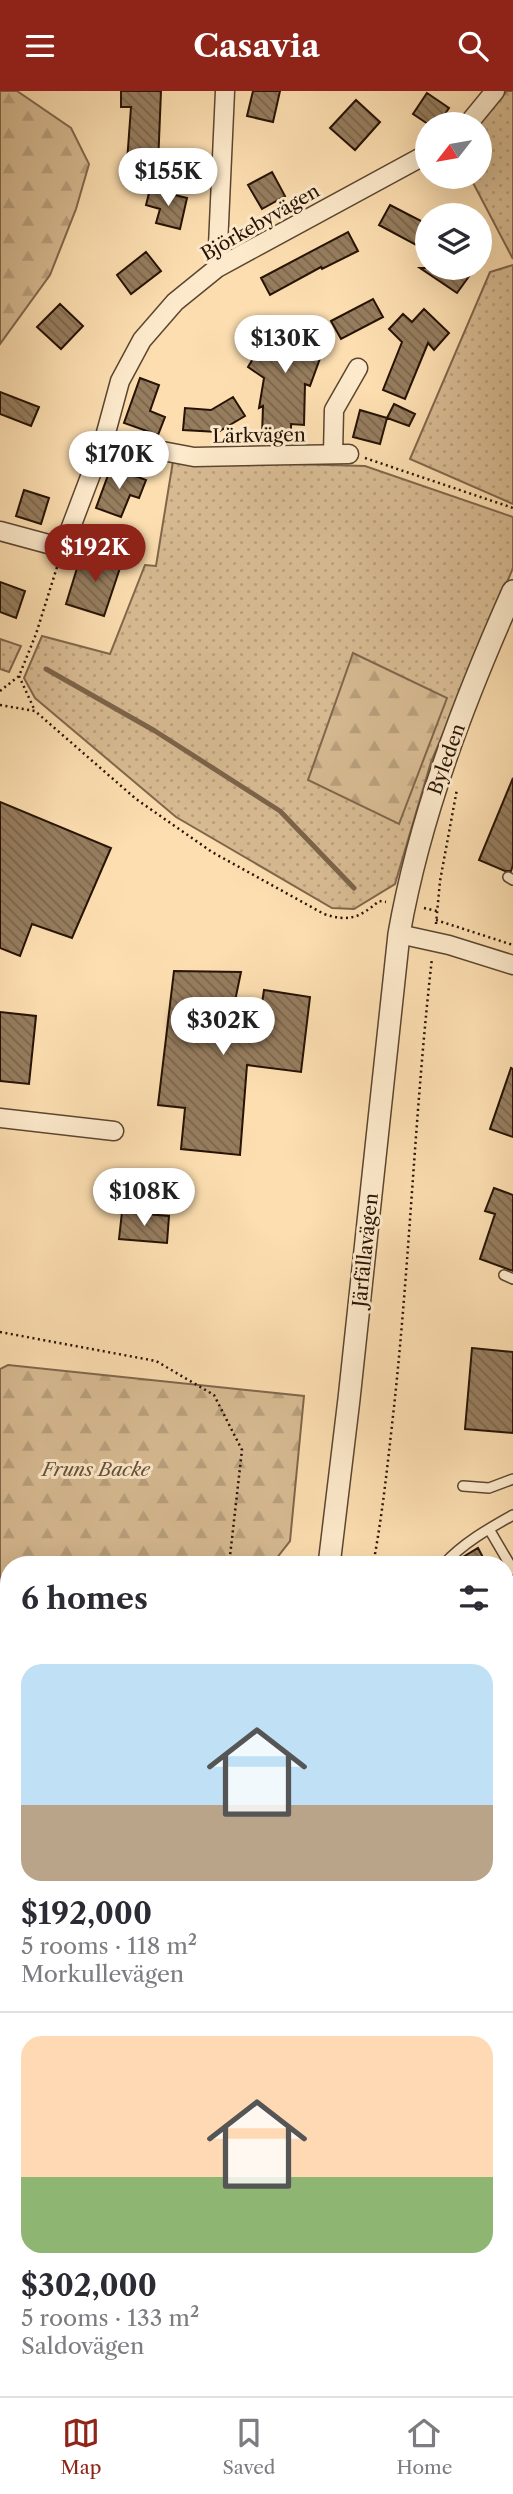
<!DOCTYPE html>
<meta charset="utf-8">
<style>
:root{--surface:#fff;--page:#f7f7f7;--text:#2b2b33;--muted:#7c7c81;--line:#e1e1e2;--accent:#8f2418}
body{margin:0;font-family:"Libre Caslon Text",serif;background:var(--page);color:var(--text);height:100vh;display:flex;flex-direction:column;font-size:26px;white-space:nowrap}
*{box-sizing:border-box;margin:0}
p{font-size:23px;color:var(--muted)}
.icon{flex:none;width:38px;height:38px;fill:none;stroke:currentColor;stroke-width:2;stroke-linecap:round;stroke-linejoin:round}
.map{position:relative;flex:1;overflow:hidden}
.drawer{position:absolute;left:0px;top:1465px;width:514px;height:842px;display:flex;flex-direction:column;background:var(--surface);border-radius:28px 28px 0 0;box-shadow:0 7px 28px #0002}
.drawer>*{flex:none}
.needle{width:46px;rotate:239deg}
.controls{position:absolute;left:415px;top:21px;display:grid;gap:14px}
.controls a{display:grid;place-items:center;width:77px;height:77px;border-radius:50%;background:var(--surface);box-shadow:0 7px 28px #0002;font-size:35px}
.price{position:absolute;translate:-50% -60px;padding:0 16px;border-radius:24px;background:#fff;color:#222;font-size:23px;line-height:46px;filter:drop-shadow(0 2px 4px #0008)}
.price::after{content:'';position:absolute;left:50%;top:42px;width:21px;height:16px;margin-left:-10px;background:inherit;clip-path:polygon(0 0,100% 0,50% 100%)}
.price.current{background:var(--accent);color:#fff}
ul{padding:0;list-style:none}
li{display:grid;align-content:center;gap:14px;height:371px;padding:0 21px}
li+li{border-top:2px solid var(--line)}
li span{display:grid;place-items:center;height:217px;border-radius:21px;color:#555}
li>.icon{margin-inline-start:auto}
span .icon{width:126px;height:126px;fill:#fffc;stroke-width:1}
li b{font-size:30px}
h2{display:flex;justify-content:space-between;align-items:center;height:84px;padding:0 21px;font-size:30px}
header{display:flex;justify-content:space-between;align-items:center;height:91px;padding:0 21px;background:var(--accent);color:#fff;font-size:32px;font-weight:700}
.dock{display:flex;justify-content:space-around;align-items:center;height:98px;border-top:2px solid var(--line);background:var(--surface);font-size:19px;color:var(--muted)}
.dock a{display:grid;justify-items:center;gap:4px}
.dock .current{color:var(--accent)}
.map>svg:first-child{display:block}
.grass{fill:url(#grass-dots);stroke:#80674c;stroke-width:2}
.forest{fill:url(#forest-firs);stroke:#80674c;stroke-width:2}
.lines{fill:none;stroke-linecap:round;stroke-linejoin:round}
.stream{stroke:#7c6349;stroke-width:5}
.building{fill:url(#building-back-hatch);stroke:#271305;stroke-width:2}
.service-casing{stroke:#5c4630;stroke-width:12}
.minor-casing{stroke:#5c4630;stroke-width:21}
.tertiary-casing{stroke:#5c4630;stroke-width:24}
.path{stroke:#271305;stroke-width:2.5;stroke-dasharray:2 3.5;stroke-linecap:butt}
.service{stroke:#fdeacc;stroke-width:9}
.minor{stroke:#fdeacc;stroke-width:18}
.tertiary{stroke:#fdeacc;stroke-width:21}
.labels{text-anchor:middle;stroke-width:6;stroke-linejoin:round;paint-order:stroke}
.street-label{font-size:19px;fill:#271305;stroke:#fdeacc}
.park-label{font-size:19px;font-style:italic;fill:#654e37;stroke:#fdeacc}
</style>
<header><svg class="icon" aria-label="menu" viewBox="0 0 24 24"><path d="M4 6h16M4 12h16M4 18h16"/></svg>Casavia<svg class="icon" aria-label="search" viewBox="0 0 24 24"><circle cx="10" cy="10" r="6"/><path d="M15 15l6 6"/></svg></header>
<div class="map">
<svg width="513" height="2305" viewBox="0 0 513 2305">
<defs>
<pattern id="grass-dots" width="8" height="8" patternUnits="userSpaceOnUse" patternTransform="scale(1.75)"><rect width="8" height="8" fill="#d8bb93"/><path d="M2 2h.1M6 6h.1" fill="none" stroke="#b9a07d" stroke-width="1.8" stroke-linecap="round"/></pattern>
<pattern id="forest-firs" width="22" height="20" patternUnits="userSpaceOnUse" patternTransform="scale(1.75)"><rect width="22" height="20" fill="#d8bb93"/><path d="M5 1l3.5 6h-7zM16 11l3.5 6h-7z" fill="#b9a07d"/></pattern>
<pattern id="building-back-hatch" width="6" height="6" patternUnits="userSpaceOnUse" patternTransform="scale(1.75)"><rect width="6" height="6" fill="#967d5e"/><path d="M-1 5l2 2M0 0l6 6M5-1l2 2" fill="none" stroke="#7a654c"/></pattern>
</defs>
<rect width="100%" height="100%" fill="#fcdeb0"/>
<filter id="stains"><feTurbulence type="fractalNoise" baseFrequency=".00286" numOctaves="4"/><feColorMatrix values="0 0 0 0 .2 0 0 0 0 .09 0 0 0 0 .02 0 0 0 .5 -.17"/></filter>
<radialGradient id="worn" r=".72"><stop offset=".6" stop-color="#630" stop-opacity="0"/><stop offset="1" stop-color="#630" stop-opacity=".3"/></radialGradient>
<path class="grass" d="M507,0H513V168L470,86H480L479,33Z
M513,174V413L410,368L490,181Z
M173,370L365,375L513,426V477L431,671L395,793L354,818L332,817L176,726L35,607L24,587L42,545L110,563L145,474L156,475Z
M0,548L21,555L9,581L0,578Z"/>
<path class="forest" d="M0,0H17L71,37L89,73L76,118L50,184L0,253Z
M353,562L447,607L399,733L308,689Z
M8,1274L304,1305L290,1450L272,1473L9,1474V1721L0,1730V1278Z
M9,2253V2298H463L462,2305H0V2263Z"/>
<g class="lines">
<path class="stream" d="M46,578L155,640L280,720L354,797"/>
</g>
<path class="building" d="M121,0H161L158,74L127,71L131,16H121Z
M253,0H280L273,31L247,25Z
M427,2L449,17L438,33H428L413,23Z
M356,9L380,31L355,59L330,37Z
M272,81L285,105L262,118L248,94Z
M150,98L187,107L180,138L156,132L160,118L146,114Z
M390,114L427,133V139L418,155L379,134Z
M348,141L358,160L322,178L321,176L270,204L261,187Z
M146,161L161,180L131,203L117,184Z
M420,177H475L457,202Z
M373,208L383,226L341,248L331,230Z
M60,213L83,235L61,258L37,236Z
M424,218L449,242L434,259L428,252L405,308L383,299L402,251L389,238L403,223L412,231Z
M319,227L331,237L310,295L305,293L304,334L291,333V346L262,345L263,315L259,317L264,287L248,276L254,266L240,257L254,235L289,258L303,235L309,239Z
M140,287L159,294L150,320L165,326L158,344L124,332Z
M0,301L39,316L31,335L0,323Z
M233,306L245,325L218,341L183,339L185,317L211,319Z
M394,313L415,323L409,335L387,327Z
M360,319L387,327L380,353L353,346Z
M111,376L146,389L139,407L130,404L121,426L96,417Z
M24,399L49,407L41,433L16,425Z
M95,459L123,468L104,525L66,513L78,474L89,478Z
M0,491L25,500L16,527L0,521Z
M513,687V774L511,780H505L479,769Z
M0,711L111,757L72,847L32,833L20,865L0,857Z
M174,880L241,881L235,910L203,908L200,944L257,945L264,899L310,906L301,981L247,974L240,1064L181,1058L185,1017L158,1014Z
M0,921L36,925L29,993L0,990Z
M511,977L513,978V1046L490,1038Z
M494,1097L513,1104V1180L480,1168L495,1123L485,1120Z
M122,1121L169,1125L167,1152L119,1148Z
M472,1257L513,1261V1342L465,1338Z
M478,1457L487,1474H453L458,1469Z"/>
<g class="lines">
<g class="service-casing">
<path id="service" d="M508,786L513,789
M504,1184L513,1188
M463,1395L489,1397L513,1388
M489,1438L513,1479
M443,1474C463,1452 488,1438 513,1424
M506,1577L513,1573
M0,1847L3,1849L9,1841
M2,2115L9,2106"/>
</g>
<g class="minor-casing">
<path id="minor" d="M468,33L495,0
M217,177L225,0
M104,349L194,366L349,363
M333,363L334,319L358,277
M0,440L63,457L104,349L120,290L142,249L175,211L217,177L427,63
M399,843L449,854L513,874
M0,1027L114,1040
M0,1759L9,1752
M506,1766L513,1764"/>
</g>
<g class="tertiary-casing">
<path id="tertiary" d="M329,1474L349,1308L399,843C420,724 464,610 513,500
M506,1999H513
M0,2210L9,2199"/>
</g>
<path class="path" d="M365,367L513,417
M19,585L35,620
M0,600L19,585L36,543L58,473
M0,614L35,620L136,708L212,761L324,823C349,831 359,827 379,810L386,811
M424,817L437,820
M436,829L513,854
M436,833L440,790L457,698
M0,1241L156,1270L214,1304L242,1359L229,1474
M373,1474C383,1421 388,1369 394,1316C410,1167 415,1017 432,867
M506,1892L513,1901
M506,2021H513
M0,2246L9,2236
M150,2305L158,2298
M317,2305L318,2298
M442,2305L443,2298"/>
<use href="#service" class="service"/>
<use href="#minor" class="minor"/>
<use href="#tertiary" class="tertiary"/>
</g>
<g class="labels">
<g class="street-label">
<text transform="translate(260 131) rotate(-30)" y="7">Björkebyvägen</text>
<text transform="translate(259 344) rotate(-1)" y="7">Lärkvägen</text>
<text transform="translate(446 668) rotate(-70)" y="7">Byleden</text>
<text transform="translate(365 1159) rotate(-84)" y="7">Järfällavägen</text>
</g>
<g class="park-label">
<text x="96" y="1385">Fruns Backe</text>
</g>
</g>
<rect width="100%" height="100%" filter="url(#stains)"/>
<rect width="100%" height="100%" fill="url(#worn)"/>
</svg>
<div class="controls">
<a><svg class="needle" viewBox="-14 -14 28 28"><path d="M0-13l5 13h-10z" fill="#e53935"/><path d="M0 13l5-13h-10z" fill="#7c7c81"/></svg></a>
<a><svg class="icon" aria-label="layers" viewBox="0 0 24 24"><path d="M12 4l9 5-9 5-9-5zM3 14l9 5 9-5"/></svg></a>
</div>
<b class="price" style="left:168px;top:117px">$155K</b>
<b class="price" style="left:285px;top:284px">$130K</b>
<b class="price" style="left:119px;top:400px">$170K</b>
<b class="price current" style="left:95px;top:493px">$192K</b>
<b class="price" style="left:223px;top:966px">$302K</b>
<b class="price" style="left:144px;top:1137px">$108K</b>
<section class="drawer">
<h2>6 homes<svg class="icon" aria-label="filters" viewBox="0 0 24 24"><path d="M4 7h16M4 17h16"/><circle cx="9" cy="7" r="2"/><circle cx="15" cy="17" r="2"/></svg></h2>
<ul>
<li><span style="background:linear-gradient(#bfe0f5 65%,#b9a48a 0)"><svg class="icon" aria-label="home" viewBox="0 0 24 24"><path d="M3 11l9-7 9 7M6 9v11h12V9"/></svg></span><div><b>$192,000</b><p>5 rooms · 118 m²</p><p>Morkullevägen</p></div></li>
<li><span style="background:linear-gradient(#ffd9b3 65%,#8fb573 0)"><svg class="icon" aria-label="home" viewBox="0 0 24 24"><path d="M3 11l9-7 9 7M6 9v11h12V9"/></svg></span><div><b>$302,000</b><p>5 rooms · 133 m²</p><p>Saldovägen</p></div></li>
</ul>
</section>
</div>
<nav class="dock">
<a class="current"><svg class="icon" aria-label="map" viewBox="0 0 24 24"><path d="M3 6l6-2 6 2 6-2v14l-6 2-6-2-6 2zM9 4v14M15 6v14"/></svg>Map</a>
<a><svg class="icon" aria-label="saved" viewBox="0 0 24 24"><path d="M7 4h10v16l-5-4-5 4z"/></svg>Saved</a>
<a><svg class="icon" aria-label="home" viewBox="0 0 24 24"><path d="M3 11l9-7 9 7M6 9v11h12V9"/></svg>Home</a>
</nav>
